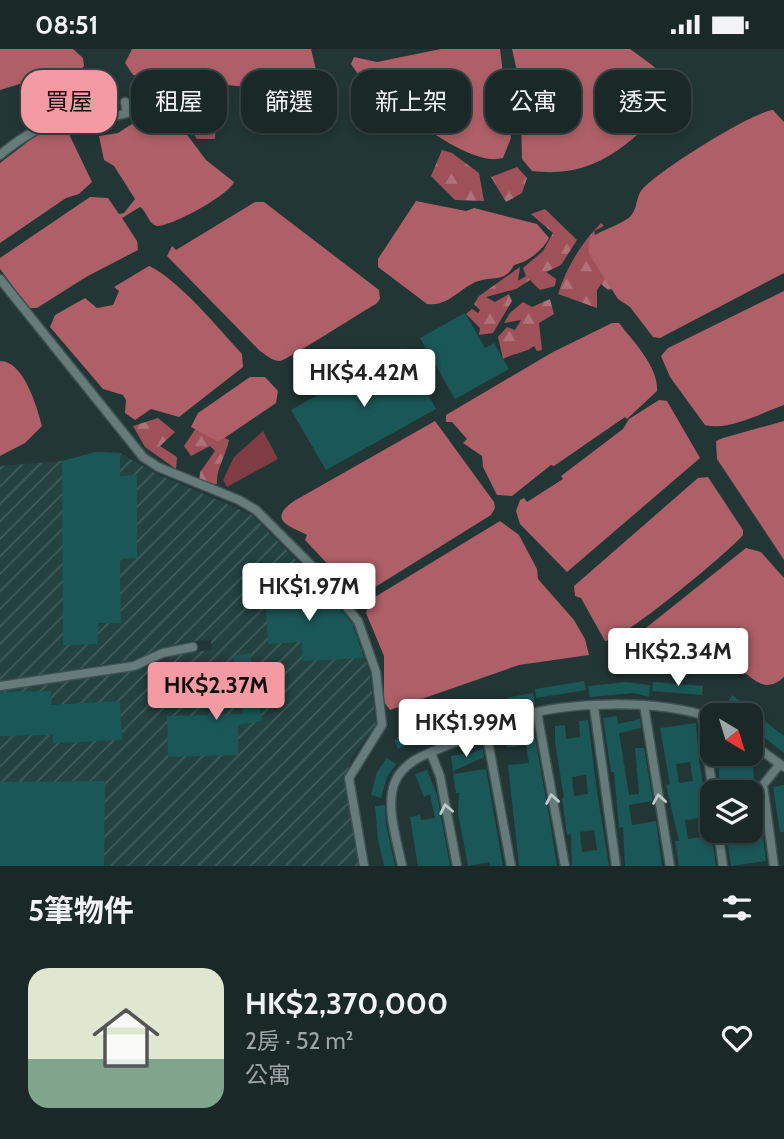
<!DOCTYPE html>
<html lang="zh-TW">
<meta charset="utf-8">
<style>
:root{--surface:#1a2828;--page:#273434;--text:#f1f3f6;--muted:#9fa6a8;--line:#384445;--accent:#f49aa2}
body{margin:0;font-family:Cabin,"Noto Sans TC",sans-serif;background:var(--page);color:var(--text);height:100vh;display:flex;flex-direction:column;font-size:26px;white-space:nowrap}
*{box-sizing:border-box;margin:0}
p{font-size:23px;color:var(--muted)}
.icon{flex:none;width:38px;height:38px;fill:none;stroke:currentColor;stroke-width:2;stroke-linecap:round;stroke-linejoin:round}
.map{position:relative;height:817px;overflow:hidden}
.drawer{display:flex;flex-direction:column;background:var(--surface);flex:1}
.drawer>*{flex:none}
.top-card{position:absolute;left:21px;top:21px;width:742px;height:63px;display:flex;gap:14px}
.needle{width:46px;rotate:142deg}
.buttons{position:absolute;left:700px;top:654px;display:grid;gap:14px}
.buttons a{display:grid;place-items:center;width:63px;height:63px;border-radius:14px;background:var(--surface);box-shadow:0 4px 10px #0003,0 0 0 2px var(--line);font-size:35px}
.price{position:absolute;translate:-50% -60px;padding:0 16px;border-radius:7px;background:#fff;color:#222;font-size:23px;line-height:46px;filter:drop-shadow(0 2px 4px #0008)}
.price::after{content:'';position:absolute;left:50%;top:42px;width:21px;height:16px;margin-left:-10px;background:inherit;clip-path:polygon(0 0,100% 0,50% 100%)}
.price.on{background:var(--accent);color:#111}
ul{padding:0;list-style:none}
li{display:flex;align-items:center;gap:21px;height:175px;padding:0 28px}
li+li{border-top:2px solid var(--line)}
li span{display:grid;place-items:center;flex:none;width:196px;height:140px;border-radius:21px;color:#555}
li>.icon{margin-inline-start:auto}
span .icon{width:84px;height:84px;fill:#fffc;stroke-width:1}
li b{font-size:30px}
h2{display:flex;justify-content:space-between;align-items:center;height:84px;padding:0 28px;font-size:30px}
.chip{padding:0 24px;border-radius:21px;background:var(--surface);box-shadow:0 4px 10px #0003,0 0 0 2px var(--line);font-size:24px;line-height:63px}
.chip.on{background:var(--accent);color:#111}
.status{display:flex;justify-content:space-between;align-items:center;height:49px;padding:0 35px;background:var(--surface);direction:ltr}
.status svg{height:19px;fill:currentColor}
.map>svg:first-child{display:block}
.industrial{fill:url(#industrial-furrows)}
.green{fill:#7f3c43}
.forest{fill:url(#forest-firs)}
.water{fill:#af5f67}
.building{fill:#1a5857;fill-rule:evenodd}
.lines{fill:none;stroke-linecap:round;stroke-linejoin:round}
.street-casing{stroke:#3f5151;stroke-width:11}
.street{stroke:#667c7b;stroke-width:8}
.oneway{stroke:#bccaca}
</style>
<div class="status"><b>08:51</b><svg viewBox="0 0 49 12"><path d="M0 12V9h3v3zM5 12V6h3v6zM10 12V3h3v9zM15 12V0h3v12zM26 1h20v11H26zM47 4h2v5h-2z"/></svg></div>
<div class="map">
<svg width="784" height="817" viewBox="0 0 784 817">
<defs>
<pattern id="industrial-furrows" width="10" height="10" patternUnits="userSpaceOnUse" patternTransform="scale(1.75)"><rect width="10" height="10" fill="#234240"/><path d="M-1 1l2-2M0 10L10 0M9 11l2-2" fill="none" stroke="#425d5b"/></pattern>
<pattern id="forest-firs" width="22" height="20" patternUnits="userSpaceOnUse" patternTransform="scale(1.75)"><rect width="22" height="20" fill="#9f5159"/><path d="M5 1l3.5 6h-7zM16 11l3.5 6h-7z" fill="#b07279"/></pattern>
</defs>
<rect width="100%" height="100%" fill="#223635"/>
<path class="industrial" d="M96,403L120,404L155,424L252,466L318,533L353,575L370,624L376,676L352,708L345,728L359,817H0V642L135,622L183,604L212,601L211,591L181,593L138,610L0,632V417L62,412Z"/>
<path class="green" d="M263,382L278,410L227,438L223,431L234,408Z"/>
<path class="forest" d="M199,60L216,61L215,90H197L191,80Z
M442,101L452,104L479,124L484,152L455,151L431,127Z
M517,118L527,129L522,144L506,153L491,128Z
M545,160L577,191L561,216L546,223L556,230L555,237L540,241L530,231L516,240L486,248L495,253L509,245L512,252L493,284L479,286L480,279L466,265L472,260L478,264L480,261L474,255L479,247L520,218L518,232L526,227L523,219L543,202L553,184L531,165Z
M601,174L604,177L594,182L615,239L608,241L601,235L597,241V259L558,245C566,219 582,193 601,174Z
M550,250L554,265L539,274L542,301L537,302L534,297C525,304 514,304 503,310L498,288L507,278L515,281L521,271L504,274L510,264L523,253L532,258Z
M158,369L175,383L160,397L177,408L176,420L145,398L133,377Z
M198,376L229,391C226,407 216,419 217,435L199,434L200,423L215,402L210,397L191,407L184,397Z"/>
<path class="water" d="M0,0H73L83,9L84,17L78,25L36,30L0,41Z
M132,0H311L319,33L312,45L133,26L125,14Z
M441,0H500L511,89L503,109C465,120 386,48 358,25L351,15L354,8L377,13Z
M512,0H630C647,13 677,29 671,54C628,95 597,130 532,122L522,110L520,36Z
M773,61L784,73V224L660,289L653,288L630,258L618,250L589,205V190C601,181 615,178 627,170C638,163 635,151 641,142C654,124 752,63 773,61Z
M132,75L176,79L185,83L206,111L234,133C229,146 174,176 158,177C149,177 147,162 140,158L122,169L137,192L138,201L86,228L37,259H29L0,220V209L90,148L108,149L119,165L124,164L135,150L114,117L104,111L99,87L118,84Z
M59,79L69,85L92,133L79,145L66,149L0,194V114L38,85Z
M416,152L466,162L474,159L537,175L549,189C543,201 528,213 514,216C506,232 495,228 482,231C462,235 451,258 427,255L378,218V210Z
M255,153H264L379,241L380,250L376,255C363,262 286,312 280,312C272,312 266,306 260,302L167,207L172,197L176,201Z
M149,217C178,230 219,280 242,305L243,318L179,368L151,360L135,371L125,364L126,351L123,346L103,340L50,278L55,266L85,249L97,259L113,256L119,242L114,238Z
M784,242V356C761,364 729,382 705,376L670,328L661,307L668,299Z
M612,274H619C634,293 659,319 657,342L627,370L625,368L554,417L551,416L512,447L497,446L483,418L482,407L463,394L467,390L452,373H446V366L553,303Z
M0,312C24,312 37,358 42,377L25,394L0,407Z
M250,328H265L278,342L276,354L223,390L217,392L191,378L198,364Z
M659,351L667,352L700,409L567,523L520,475L516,462L520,451L524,449L527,453L563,430L561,427L623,380L629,370Z
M435,372L494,453L495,459L491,466L372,540L353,522L346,526L337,525L305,491L307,486C293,478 265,472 294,452Z
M784,372V511L717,410L716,392L723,389Z
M708,428L743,481V486C729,503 619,594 605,592L581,549L575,547L574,537L698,429Z
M500,472L519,486L537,520L538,530L574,571L585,590L589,606L519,616L390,661L384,653V607L366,564L370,551Z
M746,499L761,503L784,529V628C762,648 753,625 732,617C705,607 647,611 617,610L614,606L617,602Z"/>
<path class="building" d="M465,264L485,299L494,294L509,320L455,350L420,289Z
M402,299L436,360L326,421L291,361Z
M96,403L120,404V427L137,426V509L120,510L121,574H98V595L63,596L62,412Z
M322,537L352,575L364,609L303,612L302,593L268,595L266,559H258L257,540Z
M250,604L262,672L238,676V706L168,708L167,667L243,665L233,607Z
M584,632L586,641L536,649L535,640Z
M626,633L650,636L649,648L634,644L590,648L588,637Z
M653,633L703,637L702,646L652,642Z
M51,642V656L120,652L122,691L53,694V686L0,687V643Z
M533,644L535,655L513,659L447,687L443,677L510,648Z
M732,646L784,687V704L759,684L761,682L751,674V667H744L726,656Z
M617,667L618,675L640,670L641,679L619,684L629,746L639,745L635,699H644L653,752L629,756L632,776L656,772L662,817H625L623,778L619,779L614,723H611L603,669Z
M588,671L597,743L609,817H572L571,785L567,786L562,749H564L555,693V677L565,676L566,690L580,688L579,672ZM586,726L588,745L574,747L572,728ZM594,781L597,801L582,803L580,783Z
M438,673L441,682L398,700L394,691Z
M696,674L699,711L716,817H679L675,792H679L668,745L666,736L670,735L660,679ZM690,713L693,732L679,734L676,715ZM699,769L701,788L688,790L685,771Z
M534,683L550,773L557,817H519L508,716L529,714L526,696L507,699L505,690Z
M483,699L484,708L453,722L451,707L464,705V708Z
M735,705H752L755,744H720L718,708Z
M387,709L396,715L387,728L381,749L371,746L377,723Z
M486,720L503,817H490L489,813L468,817L458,764L459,744H456L453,725Z
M427,721L437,746L450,817H418L410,768L420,766L421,771L435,769L430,745L424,748L415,725Z
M105,732L104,817H0V733Z
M784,736V783H780L773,738Z
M385,756L386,775L395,817H384L378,791L375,757Z
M759,757L766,812L731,817L726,782H751V759Z"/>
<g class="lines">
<g class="street-casing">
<path id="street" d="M0,106C19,90 42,75 67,70C87,66 107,71 127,64L125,53
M0,230L143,408L158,418L239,451L256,461L323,528L358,572L376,623L382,676L349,729L364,817
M0,637L134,617L163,604L193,598
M644,656L670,817
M594,658L616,817
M537,663L565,817
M702,665L713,744
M486,681L511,817
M751,694L784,718
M431,704L440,727L457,817
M718,782L723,817
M402,817C397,791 385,757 395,733C405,710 430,704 451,695C473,686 494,675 516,668C571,652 658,650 712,669
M774,817L763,736L780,715"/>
</g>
<use href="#street" class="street"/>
</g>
<defs><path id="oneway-chevron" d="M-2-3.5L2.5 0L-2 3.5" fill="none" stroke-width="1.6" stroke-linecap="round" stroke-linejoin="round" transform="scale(1.75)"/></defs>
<g class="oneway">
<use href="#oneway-chevron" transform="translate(552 750) rotate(-100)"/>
<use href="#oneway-chevron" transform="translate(659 750) rotate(-99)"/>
<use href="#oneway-chevron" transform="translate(446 760) rotate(-101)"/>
</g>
</svg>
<div class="buttons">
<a><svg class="needle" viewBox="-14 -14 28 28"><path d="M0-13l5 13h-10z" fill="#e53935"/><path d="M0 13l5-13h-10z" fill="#9fa6a8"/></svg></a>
<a><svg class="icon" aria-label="layers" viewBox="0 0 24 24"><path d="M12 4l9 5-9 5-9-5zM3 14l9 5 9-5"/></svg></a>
</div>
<b class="price" style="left:364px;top:360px">HK$4.42M</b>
<b class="price" style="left:309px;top:574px">HK$1.97M</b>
<b class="price" style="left:678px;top:639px">HK$2.34M</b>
<b class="price on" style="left:216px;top:673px">HK$2.37M</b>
<b class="price" style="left:466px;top:710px">HK$1.99M</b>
<div class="top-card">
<a class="chip on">買屋</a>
<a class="chip">租屋</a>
<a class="chip">篩選</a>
<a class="chip">新上架</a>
<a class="chip">公寓</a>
<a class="chip">透天</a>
</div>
</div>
<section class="drawer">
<h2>5筆物件<svg class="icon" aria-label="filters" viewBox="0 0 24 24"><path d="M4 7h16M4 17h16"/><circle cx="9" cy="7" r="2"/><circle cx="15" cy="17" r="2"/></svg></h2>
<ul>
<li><span style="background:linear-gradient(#dfe7d0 65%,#7fa58c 0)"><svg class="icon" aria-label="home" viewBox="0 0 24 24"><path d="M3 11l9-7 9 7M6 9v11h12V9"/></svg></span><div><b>HK$2,370,000</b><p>2房 · 52 m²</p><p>公寓</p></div><svg class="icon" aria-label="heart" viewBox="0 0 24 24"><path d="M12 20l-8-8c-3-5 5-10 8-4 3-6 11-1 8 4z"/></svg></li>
</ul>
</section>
